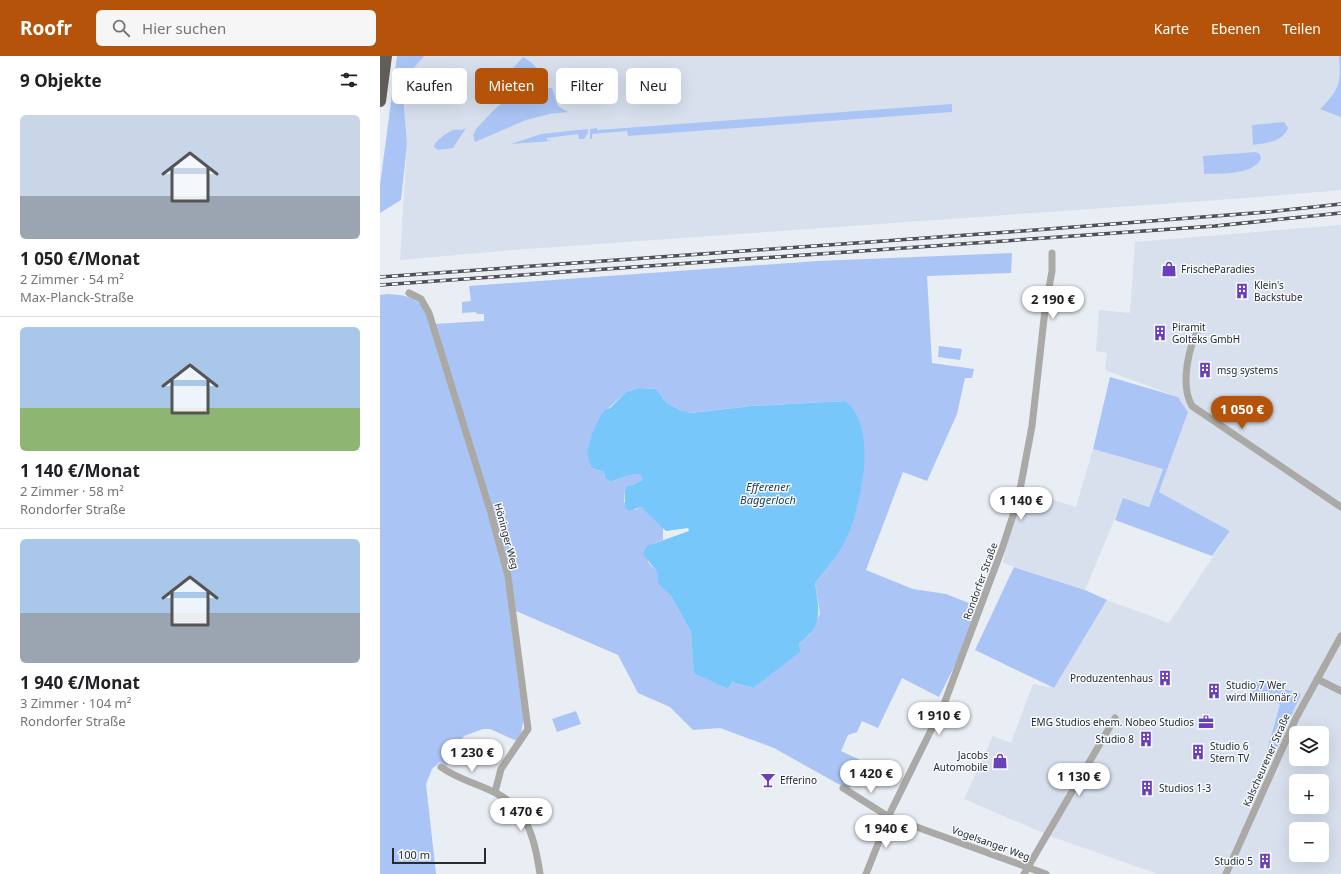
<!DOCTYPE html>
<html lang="de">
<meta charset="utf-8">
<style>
:root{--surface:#fff;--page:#f6f6f6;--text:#202124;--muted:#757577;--line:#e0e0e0;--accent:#b45309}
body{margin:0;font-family:"Noto Sans",sans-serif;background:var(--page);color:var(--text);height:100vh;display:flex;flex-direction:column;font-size:15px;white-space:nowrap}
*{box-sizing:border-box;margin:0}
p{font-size:13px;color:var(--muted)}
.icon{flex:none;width:22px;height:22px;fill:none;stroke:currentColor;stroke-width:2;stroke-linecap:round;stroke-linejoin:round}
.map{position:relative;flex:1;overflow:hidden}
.details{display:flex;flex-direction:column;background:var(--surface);width:380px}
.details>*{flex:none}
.banner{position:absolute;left:12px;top:12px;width:380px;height:36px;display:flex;gap:8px}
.fabs{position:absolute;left:909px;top:670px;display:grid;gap:8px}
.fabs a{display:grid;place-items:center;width:40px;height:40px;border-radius:6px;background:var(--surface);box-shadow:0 4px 16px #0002;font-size:20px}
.scale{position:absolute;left:12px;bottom:10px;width:94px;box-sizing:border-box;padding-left:4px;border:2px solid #292b2d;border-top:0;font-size:11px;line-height:14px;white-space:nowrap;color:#292b2d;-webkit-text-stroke:3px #f7fafe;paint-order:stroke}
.price{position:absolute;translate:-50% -34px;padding:0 9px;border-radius:14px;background:#fff;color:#222;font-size:13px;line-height:26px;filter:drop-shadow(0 1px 2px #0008)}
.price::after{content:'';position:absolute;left:50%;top:24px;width:12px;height:9px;margin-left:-6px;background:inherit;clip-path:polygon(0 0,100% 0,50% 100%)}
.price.on{background:var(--accent);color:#fff}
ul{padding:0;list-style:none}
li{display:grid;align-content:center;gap:8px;height:212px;padding:0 20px}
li+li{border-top:1px solid var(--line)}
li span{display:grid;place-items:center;height:124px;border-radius:6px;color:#555}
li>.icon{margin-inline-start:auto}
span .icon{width:72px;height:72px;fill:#fffc;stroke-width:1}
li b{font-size:17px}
h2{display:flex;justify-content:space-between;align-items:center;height:48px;padding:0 20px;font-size:17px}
.tag{padding:0 14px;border-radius:6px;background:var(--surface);box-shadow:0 4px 16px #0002;font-size:14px;line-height:36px}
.tag.on{background:var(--accent);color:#fff}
header{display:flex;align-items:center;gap:24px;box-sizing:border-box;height:56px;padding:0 20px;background:var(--accent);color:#fff}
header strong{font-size:19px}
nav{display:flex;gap:22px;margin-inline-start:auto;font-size:14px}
.search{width:280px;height:36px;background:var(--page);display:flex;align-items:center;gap:10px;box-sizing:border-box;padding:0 14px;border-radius:6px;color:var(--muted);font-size:15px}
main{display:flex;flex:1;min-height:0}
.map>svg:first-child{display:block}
.built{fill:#d8e0ee;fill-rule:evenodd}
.green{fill:#aac5f5;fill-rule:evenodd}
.water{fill:#77c7fb}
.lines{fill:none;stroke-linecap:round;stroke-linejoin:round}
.minor{stroke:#aba9a6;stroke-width:7}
.motorway{stroke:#625e58;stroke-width:12}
.rail-casing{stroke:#4e5053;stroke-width:3.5}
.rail{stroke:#f7fafe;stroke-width:2;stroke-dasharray:6;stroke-linecap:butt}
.labels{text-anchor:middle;stroke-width:3;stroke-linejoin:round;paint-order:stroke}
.poi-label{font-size:10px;fill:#292b2d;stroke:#f7fafe;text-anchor:start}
.street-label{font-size:10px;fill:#292b2d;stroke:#f7fafe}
.water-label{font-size:11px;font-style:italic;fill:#1d4056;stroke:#f7fafe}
</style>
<header>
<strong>Roofr</strong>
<div class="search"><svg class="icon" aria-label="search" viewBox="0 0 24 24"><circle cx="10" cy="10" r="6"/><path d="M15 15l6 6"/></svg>Hier suchen</div>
<nav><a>Karte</a><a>Ebenen</a><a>Teilen</a></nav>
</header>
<main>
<section class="details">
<h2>9 Objekte<svg class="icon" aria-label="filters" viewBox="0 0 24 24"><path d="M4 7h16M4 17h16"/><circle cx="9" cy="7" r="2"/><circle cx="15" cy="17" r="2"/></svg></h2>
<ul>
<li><span style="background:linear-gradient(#c9d6e8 65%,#9aa5b1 0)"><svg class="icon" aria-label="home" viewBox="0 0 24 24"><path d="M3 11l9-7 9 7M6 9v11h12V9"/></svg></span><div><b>1 050 €/Monat</b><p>2 Zimmer · 54 m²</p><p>Max-Planck-Straße</p></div></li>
<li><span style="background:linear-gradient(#a9c7e8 65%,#8fb573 0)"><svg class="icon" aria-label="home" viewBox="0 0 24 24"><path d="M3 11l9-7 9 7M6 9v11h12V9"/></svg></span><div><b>1 140 €/Monat</b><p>2 Zimmer · 58 m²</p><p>Rondorfer Straße</p></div></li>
<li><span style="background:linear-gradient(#a9c7e8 60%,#9aa5b1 0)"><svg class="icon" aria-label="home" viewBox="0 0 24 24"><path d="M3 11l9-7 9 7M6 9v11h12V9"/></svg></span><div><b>1 940 €/Monat</b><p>3 Zimmer · 104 m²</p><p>Rondorfer Straße</p></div></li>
</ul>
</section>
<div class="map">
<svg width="961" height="818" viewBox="0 0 961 818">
<rect width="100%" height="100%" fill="#e9edf4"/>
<path class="built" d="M44,0H961V134L866,142L132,194L20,204L27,88L22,26Z
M961,169V818H778L670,780L584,743L613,680L631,687L653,628L674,632L727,544L789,567L850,475L779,436L808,356L798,341L725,314L727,297L716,295L719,254L750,257L755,186ZM916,677H942V703H916ZM916,725H942V751H916ZM916,773H942V799H916Z
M713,393L783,413L769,450L743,443L705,534L623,507L638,433L696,451Z"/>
<path class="green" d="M17,0H44L22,26L27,88L21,144L0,157V129Z
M959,0H961V61L940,53C960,34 961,27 959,0Z
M143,1L151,6L162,18C140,21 125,26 109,42L108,40Z
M166,21L169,25L144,28L120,39L119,38C133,27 148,23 166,21Z
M213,29L215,46H212V38L204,39L205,43L210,42V46L192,44L187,39V35L191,31Z
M172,32L178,50L188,56L169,58L146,64L95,86L93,80L96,73C121,46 132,32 172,32Z
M572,48V56L248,80L247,75L212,78V83H210V73L217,72V74Z
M904,66L908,72C903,86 886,87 873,89L872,69Z
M86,72L73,92L58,94L54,91C54,85 68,76 73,74C78,73 81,75 86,72Z
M208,73V77L204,83H199L198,78L167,82V84L172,85L131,88L161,78Z
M876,96L880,98L881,103C872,120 840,117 824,118L823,100Z
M632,197L631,217L547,220L552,307L594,313L592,322H585L577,358L547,425L523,416L486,514L533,533L566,538L599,551L582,595L559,641L522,622L498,672L482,665L477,676L468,679L461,695L482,705L469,734L394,692L340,672L313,674L290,651L258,637L238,599L136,555L131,523L54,268L104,265V258H97L96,256L82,257V246L91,245L89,230L438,205ZM259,332L276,333L287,347L300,354L310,357L371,350L464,345L483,378L482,429L451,507L435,527L440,558L429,579L373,632L352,626L348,633L315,617L311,576L291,540L279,527L277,516L268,506L272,488L283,484V470L261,451L255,454L244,446L245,434L247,429L250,430L262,424L260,418C253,417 238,423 230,426L225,422L224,416L212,412V377L220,360L246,336Z
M8,238C24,239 33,240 45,252L96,415L125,520L144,661L141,678L137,685L110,673H103L84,680L72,696L67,710L60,706L52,713L46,728L56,818H0V239Z
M559,290L582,293L580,304L558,301Z
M730,321L798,341L808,356L779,436L850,475L832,500L735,464L743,442L769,451L783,413L713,393Z
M634,511L705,534L727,544L674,632L595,594Z
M878,625L921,638L885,718L881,717L900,648L870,639L871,634L867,632Z
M196,655L201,668L177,676L172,663Z"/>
<path class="water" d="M259,332L276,333L287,347L300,354L311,357L371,350L465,345C498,370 482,443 469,476C462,495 447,512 435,527C439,556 444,568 419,588L420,596L373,632L352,626L348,633L314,617L311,576L291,540L278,527L277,516L263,498L267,490L309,475L308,472L286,475L261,451L249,455L245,451V434L247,429L250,430L262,424L260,418C253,417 238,423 230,426L225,422L224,416L212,412L210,408L207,397L212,377L220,360L225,354L230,352L246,336Z"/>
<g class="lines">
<path class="minor" d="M29,237L41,243L49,257L110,454L128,520L148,673L121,713L115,736
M821,270C808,288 800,330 812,350L961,451
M937,623L961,635
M61,711C77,723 96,727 114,736C148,752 155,784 160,818
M463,732L509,761L666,818
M486,818L511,755L564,648L622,493L638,444L652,370L665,254L672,215V197
M644,818L735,662
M846,818L916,662L961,580"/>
<path class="motorway" d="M0,45L6,0"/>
<g class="rail-casing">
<path id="rail" d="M0,221L629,176L887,156L961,148
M0,229L835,170L961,157"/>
</g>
<use href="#rail" class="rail"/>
</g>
<defs>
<g id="shop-bare" transform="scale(1.2)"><path d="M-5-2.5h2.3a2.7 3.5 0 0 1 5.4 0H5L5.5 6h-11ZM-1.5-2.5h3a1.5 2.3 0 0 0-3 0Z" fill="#6940b8" stroke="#f7fafe" stroke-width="2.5" paint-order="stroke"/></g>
<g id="building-bare" transform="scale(1.2)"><path d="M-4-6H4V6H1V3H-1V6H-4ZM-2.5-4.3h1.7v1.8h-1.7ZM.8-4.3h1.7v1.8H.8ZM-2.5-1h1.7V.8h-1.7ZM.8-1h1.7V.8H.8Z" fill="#6940b8" stroke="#f7fafe" stroke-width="2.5" paint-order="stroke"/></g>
<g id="office-bare" transform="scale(1.2)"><path d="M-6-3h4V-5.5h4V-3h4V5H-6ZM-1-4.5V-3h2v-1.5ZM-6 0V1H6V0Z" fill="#6940b8" stroke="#f7fafe" stroke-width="2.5" paint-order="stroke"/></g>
<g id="bar-bare" transform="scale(1.2)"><path d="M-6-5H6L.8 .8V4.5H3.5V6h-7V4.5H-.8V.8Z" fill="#6940b8" stroke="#f7fafe" stroke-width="2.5" paint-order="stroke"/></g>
</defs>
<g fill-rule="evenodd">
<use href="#shop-bare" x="789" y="213"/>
<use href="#building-bare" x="862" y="235"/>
<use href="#building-bare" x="780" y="277"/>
<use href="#building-bare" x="825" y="314"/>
<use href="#building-bare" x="785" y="622"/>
<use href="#building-bare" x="834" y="635"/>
<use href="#office-bare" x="826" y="666"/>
<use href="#building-bare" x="766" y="683"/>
<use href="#building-bare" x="818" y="696"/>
<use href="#shop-bare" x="620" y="705"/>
<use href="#bar-bare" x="388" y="724"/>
<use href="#building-bare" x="767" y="732"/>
<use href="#building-bare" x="885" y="805"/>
</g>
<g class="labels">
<g class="poi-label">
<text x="801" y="217">FrischeParadies</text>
<text x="874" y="233">Klein's<tspan x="874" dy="12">Backstube</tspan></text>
<text x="792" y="275">Piramit<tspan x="792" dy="12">Golteks GmbH</tspan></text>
<text x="837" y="318">msg systems</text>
<text x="773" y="626" text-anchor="end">Produzentenhaus</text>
<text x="846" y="633">Studio 7 Wer<tspan x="846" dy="12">wird Millionär ?</tspan></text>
<text x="814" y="670" text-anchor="end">EMG Studios ehem. Nobeo Studios</text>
<text x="754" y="687" text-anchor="end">Studio 8</text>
<text x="830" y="694">Studio 6<tspan x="830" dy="12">Stern TV</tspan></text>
<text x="608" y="703" text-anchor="end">Jacobs<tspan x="608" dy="12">Automobile</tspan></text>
<text x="400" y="728">Efferino</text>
<text x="779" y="736">Studios 1-3</text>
<text x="873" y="809" text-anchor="end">Studio 5</text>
</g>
<g class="street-label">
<text transform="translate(127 480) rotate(75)" y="4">Höninger Weg</text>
<text transform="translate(600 525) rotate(-70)" y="4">Rondorfer Straße</text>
<text transform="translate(886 704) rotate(-66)" y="4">Kalscheurener Straße</text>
<text transform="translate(611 787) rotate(20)" y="4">Vogelsanger Weg</text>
</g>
<g class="water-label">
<text x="388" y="435">Efferener<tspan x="388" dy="13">Baggerloch</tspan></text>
</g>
</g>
</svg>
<div class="fabs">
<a><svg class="icon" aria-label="layers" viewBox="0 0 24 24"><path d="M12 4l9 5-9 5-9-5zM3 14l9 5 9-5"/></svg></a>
<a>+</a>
<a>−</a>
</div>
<div class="scale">100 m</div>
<b class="price" style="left:673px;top:264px">2 190 €</b>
<b class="price on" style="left:862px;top:374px">1 050 €</b>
<b class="price" style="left:641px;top:465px">1 140 €</b>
<b class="price" style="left:559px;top:680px">1 910 €</b>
<b class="price" style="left:92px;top:717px">1 230 €</b>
<b class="price" style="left:491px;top:738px">1 420 €</b>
<b class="price" style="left:699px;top:741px">1 130 €</b>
<b class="price" style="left:141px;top:776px">1 470 €</b>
<b class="price" style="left:506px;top:793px">1 940 €</b>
<div class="banner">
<a class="tag">Kaufen</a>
<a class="tag on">Mieten</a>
<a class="tag">Filter</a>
<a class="tag">Neu</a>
</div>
</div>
</main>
